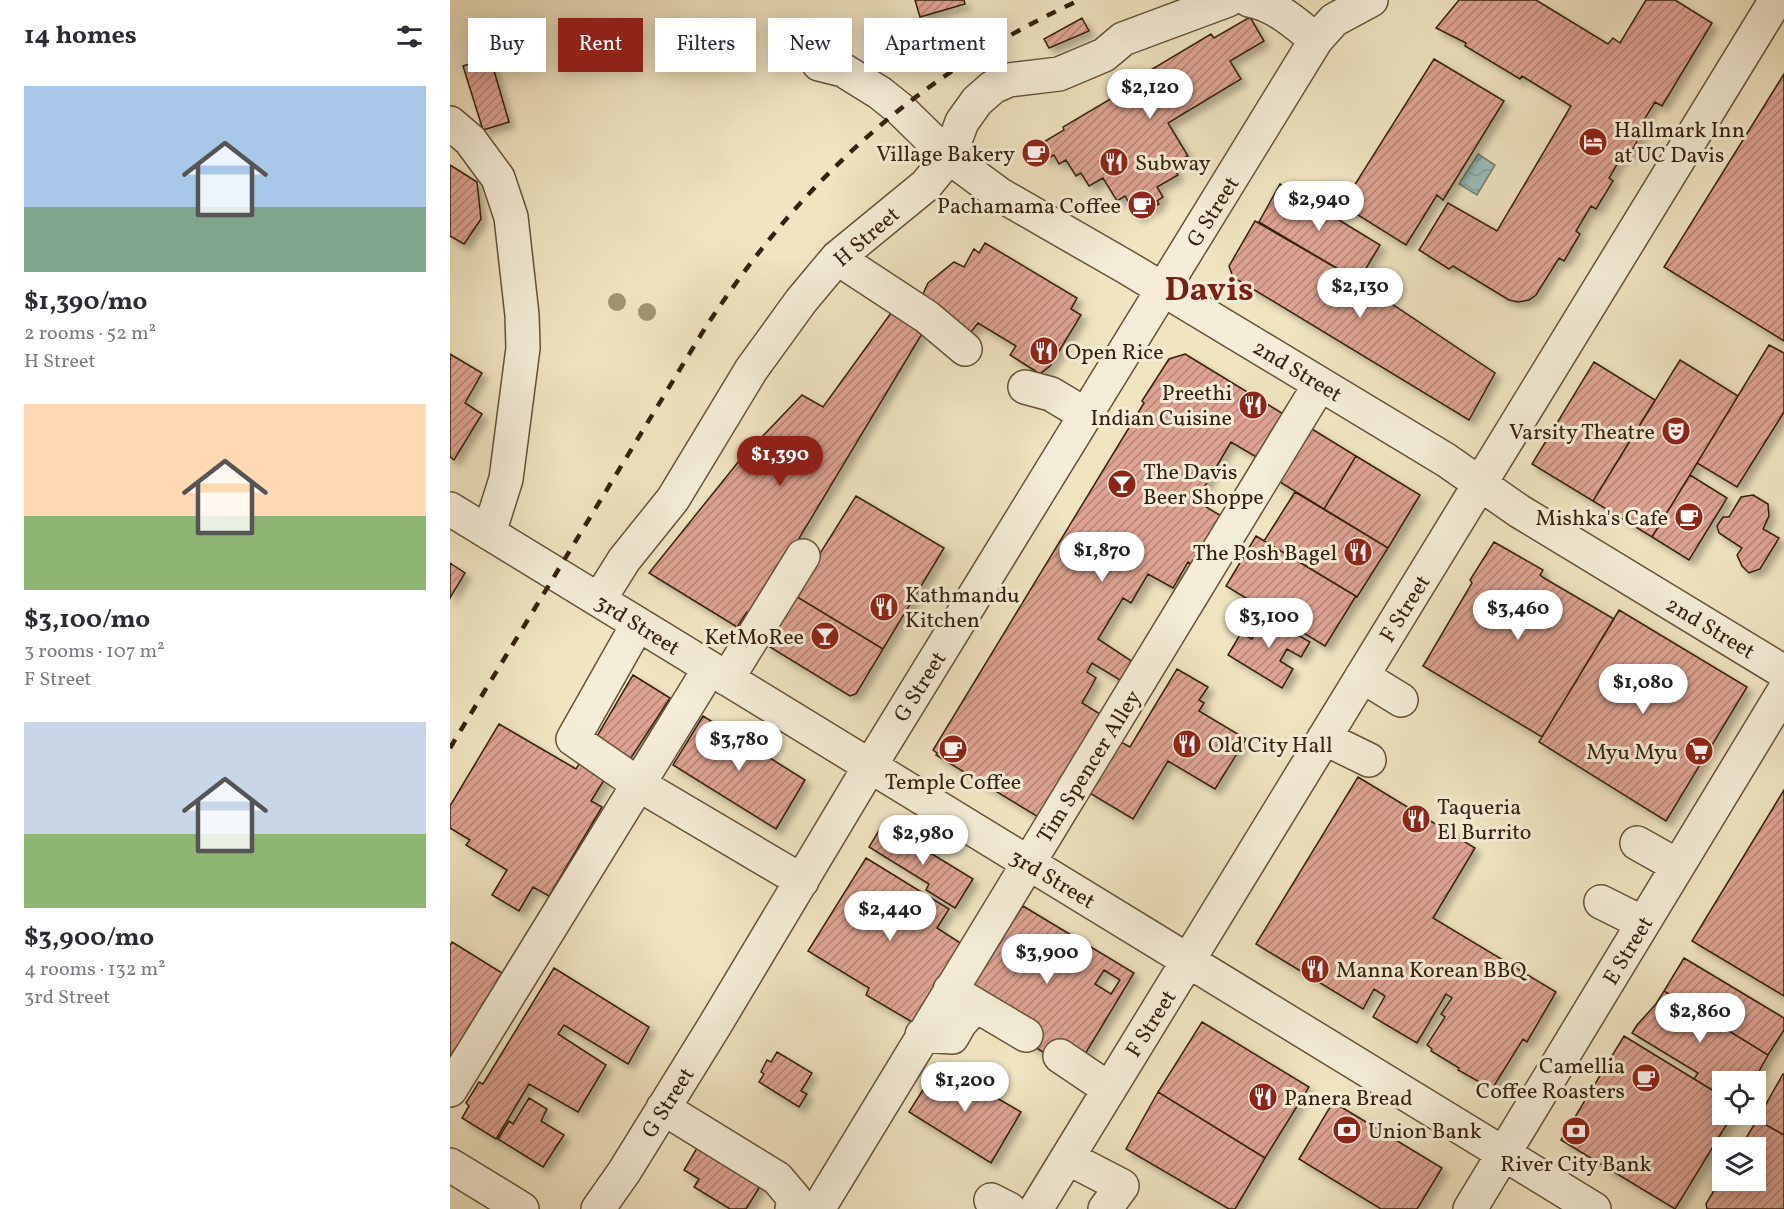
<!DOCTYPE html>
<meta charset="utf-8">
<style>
:root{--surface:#fff;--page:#f2f2f3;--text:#2b2b33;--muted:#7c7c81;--accent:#8f2418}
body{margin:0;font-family:Vollkorn,serif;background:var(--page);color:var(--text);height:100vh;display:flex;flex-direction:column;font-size:22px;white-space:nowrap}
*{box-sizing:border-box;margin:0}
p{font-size:20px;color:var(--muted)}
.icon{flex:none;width:33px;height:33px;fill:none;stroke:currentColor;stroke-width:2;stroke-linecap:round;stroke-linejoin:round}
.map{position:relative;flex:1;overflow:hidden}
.details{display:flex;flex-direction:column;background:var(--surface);width:450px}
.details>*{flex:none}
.hud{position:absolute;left:18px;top:18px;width:570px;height:54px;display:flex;gap:12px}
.fabs{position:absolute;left:1262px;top:1071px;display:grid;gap:12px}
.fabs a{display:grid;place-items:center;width:54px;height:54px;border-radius:0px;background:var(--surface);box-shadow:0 3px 15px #0003;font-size:30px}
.price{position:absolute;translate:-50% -51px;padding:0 14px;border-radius:21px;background:#fff;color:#222;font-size:20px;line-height:39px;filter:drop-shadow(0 2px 3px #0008)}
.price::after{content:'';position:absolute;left:50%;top:36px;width:18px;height:14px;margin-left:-9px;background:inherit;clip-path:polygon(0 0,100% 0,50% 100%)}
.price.selected{background:var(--accent);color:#fff}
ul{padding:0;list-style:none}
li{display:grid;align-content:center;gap:12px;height:318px;padding:0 24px}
li span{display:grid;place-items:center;height:186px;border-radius:0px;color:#555}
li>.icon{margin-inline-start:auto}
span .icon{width:108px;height:108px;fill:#fffc;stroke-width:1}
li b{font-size:26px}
h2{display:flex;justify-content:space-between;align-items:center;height:72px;padding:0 24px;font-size:26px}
.pill{padding:0 21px;border-radius:0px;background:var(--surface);box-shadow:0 3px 15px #0003;font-size:21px;line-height:54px}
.pill.selected{background:var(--accent);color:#fff}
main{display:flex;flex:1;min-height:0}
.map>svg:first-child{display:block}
.water{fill:url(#water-waves);stroke:#737f74;stroke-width:1.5}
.building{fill:url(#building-hatch);stroke:#36210c;stroke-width:1.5;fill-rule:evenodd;filter:url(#shadow)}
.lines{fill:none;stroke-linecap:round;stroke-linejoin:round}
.minor-casing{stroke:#645239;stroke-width:36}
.minor{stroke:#f5edd7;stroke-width:33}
.rail{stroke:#36210c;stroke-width:4.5;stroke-dasharray:10 10;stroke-linecap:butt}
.tree{fill:#a09473}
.labels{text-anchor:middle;stroke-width:6;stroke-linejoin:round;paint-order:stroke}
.poi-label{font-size:22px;fill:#36210c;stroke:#f5edd7;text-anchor:start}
.street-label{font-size:22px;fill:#36210c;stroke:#f5edd7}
.town-label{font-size:34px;font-weight:bold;fill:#7a1f14;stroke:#f5edd7}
</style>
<main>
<section class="details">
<h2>14 homes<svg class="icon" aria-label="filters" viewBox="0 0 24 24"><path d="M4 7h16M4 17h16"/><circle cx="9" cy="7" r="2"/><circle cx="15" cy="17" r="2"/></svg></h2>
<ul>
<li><span style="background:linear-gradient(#a9c7e8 65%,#7fa58c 0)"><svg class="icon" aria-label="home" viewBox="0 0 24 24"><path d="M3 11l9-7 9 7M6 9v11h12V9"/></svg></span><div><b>$1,390/mo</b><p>2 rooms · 52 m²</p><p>H Street</p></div></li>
<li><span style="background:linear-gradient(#ffd9b3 60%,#8fb573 0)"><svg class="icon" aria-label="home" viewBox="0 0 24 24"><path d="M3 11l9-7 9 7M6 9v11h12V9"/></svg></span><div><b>$3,100/mo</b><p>3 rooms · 107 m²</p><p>F Street</p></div></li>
<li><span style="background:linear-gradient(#c9d6e8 60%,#8fb573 0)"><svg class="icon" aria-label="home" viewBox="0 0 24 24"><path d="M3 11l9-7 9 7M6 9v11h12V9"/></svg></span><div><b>$3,900/mo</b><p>4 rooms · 132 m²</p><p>3rd Street</p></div></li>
</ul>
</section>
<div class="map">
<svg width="1334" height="1209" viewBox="0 0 1334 1209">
<defs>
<pattern id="water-waves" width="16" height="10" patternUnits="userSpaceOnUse" patternTransform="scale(1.5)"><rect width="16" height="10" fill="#9cbdba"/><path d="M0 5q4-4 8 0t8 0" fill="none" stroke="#87a29f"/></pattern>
<pattern id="building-hatch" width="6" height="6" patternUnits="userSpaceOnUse" patternTransform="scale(1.5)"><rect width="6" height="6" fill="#dea393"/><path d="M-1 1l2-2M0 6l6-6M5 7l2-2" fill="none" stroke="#b58476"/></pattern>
<filter id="shadow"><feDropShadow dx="5.5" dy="5.5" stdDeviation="3" flood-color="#0004"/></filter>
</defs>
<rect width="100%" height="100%" fill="#f0e4c1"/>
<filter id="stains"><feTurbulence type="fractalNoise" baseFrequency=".00333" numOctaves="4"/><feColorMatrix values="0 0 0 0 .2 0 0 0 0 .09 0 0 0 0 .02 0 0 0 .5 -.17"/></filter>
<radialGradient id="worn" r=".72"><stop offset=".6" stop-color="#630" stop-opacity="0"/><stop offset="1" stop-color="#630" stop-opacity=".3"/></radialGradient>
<path class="water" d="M1028,154L1045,165L1027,195L1009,184Z"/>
<path class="building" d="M465,0H514L515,4L470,17Z
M1009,0H1086L1158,44L1163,38L1170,43L1196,0H1225L1262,23L1212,106L1205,102L1190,126L1194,129L1178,157L1173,154L1159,178L1163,181L1146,209L1141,206L1126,231L1130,234L1114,261L1109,258L1086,295L1079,300L1068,302L1059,300L1003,266L999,269L969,250L998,203L1047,231L1121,106L1072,76L1070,79L1015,46L1016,43L986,28Z
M800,17L814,41L780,61L791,79L718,123L738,156L722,165L728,175L707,187L713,197L707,201L709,204L687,217L675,196L667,201L653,178L639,186L631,173L626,176L616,160L609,164L604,155L596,159L587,146L614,130L613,127L701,75L699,71L761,34L764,38Z
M632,18L639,31L599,48L594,39Z
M40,57L59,122L33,130L13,66Z
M984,59L1054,101L993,200L987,195L956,245L892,205Z
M1334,74V341L1214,267Z
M0,165L27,182L31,219L14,244L0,236Z
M830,184L930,245L912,275L904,270L900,276L809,222Z
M805,221L900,276L1045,373L1019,420L783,277L779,266Z
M535,243L627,298L621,309L631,315L600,366L590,374L560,355L566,346L528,323L521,332L489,312L472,296L478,283L504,262L514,267L524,249L529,253Z
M441,313L473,332L303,615L297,612L287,627L199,573L289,461L352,395L373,407Z
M1319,345L1334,353V412L1287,487L1247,463Z
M0,354L32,373L15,403L32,414L4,460L0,457Z
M735,354L840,418L813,461L781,442L746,501L773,517L744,565L738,562L723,588L698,574L681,603L673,598L648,639L686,664L675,683L642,663L637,672L646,678L632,703L655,717L590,818L486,755L487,753L483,750L694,403L692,401L719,359Z
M1230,360L1288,396L1202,537L1143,501Z
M1144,362L1205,400L1143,501L1082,464Z
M857,426L906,456L874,509L825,479Z
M906,456L970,495L938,548L874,509Z
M1240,475L1277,498L1239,560L1202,537Z
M845,492L938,548L907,597L814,541Z
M1303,495L1318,504L1319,516L1313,529L1329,538L1310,569L1299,573L1292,566L1287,555L1292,548L1269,533L1267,526L1273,517H1279L1291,497Z
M406,496L494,548L433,649L344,595Z
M806,536L906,596L875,646L776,586Z
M1044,542L1093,570L1090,575L1094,578L1164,619L1092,737L973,666L1022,583L1020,580Z
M0,563L15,573L0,598Z
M344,595L433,649L406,694L400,696L315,644Z
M1169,610L1297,687L1216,821L1089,742Z
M818,612L842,626L839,630L860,642L851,657L837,649L830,661L843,669L832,688L778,655L791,633L802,639Z
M727,669L758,687L749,700L754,703L749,711L796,739L765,789L718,761L683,819L638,792L669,741L680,747Z
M183,675L220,698L177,764L143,743Z
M253,716L355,780L326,829L223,765Z
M49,724L126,769L131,761L156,777L141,801L152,807L99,896L83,887L69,911L42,895L57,870L16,845L20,840L0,828V806Z
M908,777L1025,848L983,918L1106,992L1077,1042L1073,1039L1042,1089L1008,1070L1009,1068L981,1051L982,1049L977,1045L995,1017L991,1014L1002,998L996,994L967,1043L923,1017L935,996L924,989L913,1009L806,944Z
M1334,790V996L1242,941Z
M433,824L523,879L505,908L476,890L479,884L419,847Z
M416,858L499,909L487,928L515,946L469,1026L416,995L419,988L358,951Z
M573,906L684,973L632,1059L608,1061L573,1040L513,986L557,913L565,918ZM654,970L670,980L661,994L645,984Z
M2,942L52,973L0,1058V946Z
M1234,958L1334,1018V1030L1318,1055L1214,991Z
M104,968L199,1027L178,1064L114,1025L108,1034L156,1065L128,1112L79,1084L46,1139L12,1118L19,1106L16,1103L29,1082L33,1084Z
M1214,991L1318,1055L1303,1082H1272V1096L1244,1079L1248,1073L1182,1033L1187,1025L1206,1004Z
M752,1022L859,1087L815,1158L708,1092Z
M1174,1036L1272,1096V1114H1283L1225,1209L1111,1140Z
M327,1052L362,1073L351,1091L357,1094L349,1107L309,1082L314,1074L311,1072L317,1060L321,1062Z
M489,1064L571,1112L541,1163L459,1112Z
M1333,1074H1334V1135L1307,1120Z
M708,1092L815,1158L785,1209H779L676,1149Z
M79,1098L97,1109L91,1121L114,1135L93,1167L48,1139L59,1121L63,1124Z
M883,1102L992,1168L967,1209H931L849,1159Z
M1307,1120L1334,1135V1209H1257L1256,1204L1272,1177V1180H1305V1148H1290Z
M250,1143L317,1175L296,1209H280L244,1187L249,1179L234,1170Z"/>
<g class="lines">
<g class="minor-casing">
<path id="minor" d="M799,0C826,5 845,23 866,40
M369,64L393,70L430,93L450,109L499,157L549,194L676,267L996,460L1069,511L1334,672
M0,123L20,140L48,178L61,217L72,315L73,348L56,479L39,533
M387,258L477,317L515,349
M575,387L601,394L636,415
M0,509L1144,1209
M149,600L174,560L223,499L301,370L351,301L387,258L476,185L499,157L512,122L527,101L543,87L559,80L609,74L654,55L673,39L778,0
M188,624L123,739L188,784L352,881
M912,676L951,700
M277,679L353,556
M874,738L919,760
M1187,843L1228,866
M1151,902L1193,923
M500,990L576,1035
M472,1035L502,1037L510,1023L526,1006
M610,1056L659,1089
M0,1090L260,668
M213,1108L327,1178L344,1198L342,1209
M618,1158L672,1186L655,1209
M0,1165L72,1209
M541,1200L559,1209
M148,1209L174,1172L265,1025L420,766L866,40L884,20L921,0
M368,1209L870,384
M586,1209L1326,0
M1020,1209L1334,691"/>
</g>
<use href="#minor" class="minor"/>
<path class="rail" d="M0,748L252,333C348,183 467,74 630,0"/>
</g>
<g class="tree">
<circle cx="167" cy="302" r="9"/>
<circle cx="197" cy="312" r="9"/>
</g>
<defs>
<g id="hotel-disc" transform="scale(1.5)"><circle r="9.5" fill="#8f2418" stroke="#f5edd7"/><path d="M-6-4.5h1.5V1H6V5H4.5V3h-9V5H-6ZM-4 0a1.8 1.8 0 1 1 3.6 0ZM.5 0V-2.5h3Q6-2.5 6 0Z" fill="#fff"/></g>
<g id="cafe-disc" transform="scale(1.5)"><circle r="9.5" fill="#8f2418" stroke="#f5edd7"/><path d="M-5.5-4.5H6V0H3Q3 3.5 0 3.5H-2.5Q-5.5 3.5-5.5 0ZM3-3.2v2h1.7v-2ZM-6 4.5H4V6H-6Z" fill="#fff"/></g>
<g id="restaurant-disc" transform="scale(1.5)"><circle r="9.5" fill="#8f2418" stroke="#f5edd7"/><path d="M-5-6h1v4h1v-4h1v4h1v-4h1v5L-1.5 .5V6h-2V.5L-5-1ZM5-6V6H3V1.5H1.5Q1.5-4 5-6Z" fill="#fff"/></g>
<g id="theatre-disc" transform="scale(1.5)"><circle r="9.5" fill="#8f2418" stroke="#f5edd7"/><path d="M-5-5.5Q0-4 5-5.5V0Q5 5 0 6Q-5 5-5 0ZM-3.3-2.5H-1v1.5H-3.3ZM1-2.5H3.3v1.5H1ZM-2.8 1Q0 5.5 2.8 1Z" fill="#fff"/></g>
<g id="bar-disc" transform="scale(1.5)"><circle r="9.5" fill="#8f2418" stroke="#f5edd7"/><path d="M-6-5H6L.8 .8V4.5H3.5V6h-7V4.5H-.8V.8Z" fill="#fff"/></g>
<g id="supermarket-disc" transform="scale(1.5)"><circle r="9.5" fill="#8f2418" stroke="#f5edd7"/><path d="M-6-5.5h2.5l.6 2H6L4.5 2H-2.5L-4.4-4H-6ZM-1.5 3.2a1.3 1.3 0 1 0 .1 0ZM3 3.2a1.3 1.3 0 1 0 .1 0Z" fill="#fff"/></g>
<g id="bank-disc" transform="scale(1.5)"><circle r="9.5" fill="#8f2418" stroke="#f5edd7"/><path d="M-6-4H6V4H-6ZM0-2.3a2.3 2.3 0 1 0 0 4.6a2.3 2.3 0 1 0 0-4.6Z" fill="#fff"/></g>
</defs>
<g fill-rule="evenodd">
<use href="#hotel-disc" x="1143" y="142"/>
<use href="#cafe-disc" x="586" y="153"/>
<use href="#restaurant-disc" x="664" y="162"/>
<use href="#cafe-disc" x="692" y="205"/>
<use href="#restaurant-disc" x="594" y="351"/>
<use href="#restaurant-disc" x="803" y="405"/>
<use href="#theatre-disc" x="1226" y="431"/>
<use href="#bar-disc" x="672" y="484"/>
<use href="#cafe-disc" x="1239" y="517"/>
<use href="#restaurant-disc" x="908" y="552"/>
<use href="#restaurant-disc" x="434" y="607"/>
<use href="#bar-disc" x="375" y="636"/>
<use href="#restaurant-disc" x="737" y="744"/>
<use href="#cafe-disc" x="503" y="749"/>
<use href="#supermarket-disc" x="1249" y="751"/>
<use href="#restaurant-disc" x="966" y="819"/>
<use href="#restaurant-disc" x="865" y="969"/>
<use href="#cafe-disc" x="1196" y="1078"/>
<use href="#restaurant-disc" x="813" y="1097"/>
<use href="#bank-disc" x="897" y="1130"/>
<use href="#bank-disc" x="1126" y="1131"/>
</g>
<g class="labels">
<g class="poi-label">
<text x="1164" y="137">Hallmark Inn<tspan x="1164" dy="25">at UC Davis</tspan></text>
<text x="565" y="161" text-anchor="end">Village Bakery</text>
<text x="685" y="170">Subway</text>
<text x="671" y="213" text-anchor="end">Pachamama Coffee</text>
<text x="615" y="359">Open Rice</text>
<text x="782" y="400" text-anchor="end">Preethi<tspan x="782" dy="25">Indian Cuisine</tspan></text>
<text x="1205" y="439" text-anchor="end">Varsity Theatre</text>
<text x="693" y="479">The Davis<tspan x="693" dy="25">Beer Shoppe</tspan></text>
<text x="1218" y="525" text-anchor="end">Mishka's Cafe</text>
<text x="887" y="560" text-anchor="end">The Posh Bagel</text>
<text x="455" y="602">Kathmandu<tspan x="455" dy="25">Kitchen</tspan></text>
<text x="354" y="644" text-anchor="end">KetMoRee</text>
<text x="758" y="752">Old City Hall</text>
<text x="1228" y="759" text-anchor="end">Myu Myu</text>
<text x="503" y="789" text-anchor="middle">Temple Coffee</text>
<text x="987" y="814">Taqueria<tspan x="987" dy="25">El Burrito</tspan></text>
<text x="886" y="977">Manna Korean BBQ</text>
<text x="1175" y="1073" text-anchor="end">Camellia<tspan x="1175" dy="25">Coffee Roasters</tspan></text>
<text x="834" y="1105">Panera Bread</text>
<text x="918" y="1138">Union Bank</text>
<text x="1126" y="1171" text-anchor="middle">River City Bank</text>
</g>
<g class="street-label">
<text transform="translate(762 211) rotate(-58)" y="8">G Street</text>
<text transform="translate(416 236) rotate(-41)" y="8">H Street</text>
<text transform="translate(848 370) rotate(31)" y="8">2nd Street</text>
<text transform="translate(954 608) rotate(-58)" y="8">F Street</text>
<text transform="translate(188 624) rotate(32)" y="8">3rd Street</text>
<text transform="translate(1261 627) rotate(31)" y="8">2nd Street</text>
<text transform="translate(469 686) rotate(-58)" y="8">G Street</text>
<text transform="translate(638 766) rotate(-58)" y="8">Tim Spencer Alley</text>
<text transform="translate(603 878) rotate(31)" y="8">3rd Street</text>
<text transform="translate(1177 950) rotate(-59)" y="8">E Street</text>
<text transform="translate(700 1023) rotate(-58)" y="8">F Street</text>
<text transform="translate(217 1102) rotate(-58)" y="8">G Street</text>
</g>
<g class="town-label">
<text x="759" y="300">Davis</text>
</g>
</g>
<rect width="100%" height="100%" filter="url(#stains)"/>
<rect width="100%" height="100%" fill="url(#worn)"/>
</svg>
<div class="fabs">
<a><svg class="icon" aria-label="locate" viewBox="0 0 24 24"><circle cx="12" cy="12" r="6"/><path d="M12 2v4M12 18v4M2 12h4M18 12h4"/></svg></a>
<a><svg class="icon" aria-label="layers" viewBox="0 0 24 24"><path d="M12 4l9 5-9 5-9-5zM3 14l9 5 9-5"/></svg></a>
</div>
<b class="price" style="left:700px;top:120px">$2,120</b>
<b class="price" style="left:869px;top:232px">$2,940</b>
<b class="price" style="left:910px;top:319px">$2,130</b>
<b class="price selected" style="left:330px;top:487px">$1,390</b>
<b class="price" style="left:652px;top:583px">$1,870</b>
<b class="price" style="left:1068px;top:641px">$3,460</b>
<b class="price" style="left:819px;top:649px">$3,100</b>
<b class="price" style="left:1193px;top:715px">$1,080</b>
<b class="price" style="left:289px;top:772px">$3,780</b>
<b class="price" style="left:473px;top:866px">$2,980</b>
<b class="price" style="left:440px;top:942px">$2,440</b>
<b class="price" style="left:597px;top:985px">$3,900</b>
<b class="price" style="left:1250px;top:1044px">$2,860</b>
<b class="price" style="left:515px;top:1113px">$1,200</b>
<div class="hud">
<a class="pill">Buy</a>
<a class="pill selected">Rent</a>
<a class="pill">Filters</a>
<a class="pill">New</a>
<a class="pill">Apartment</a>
</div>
</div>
</main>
